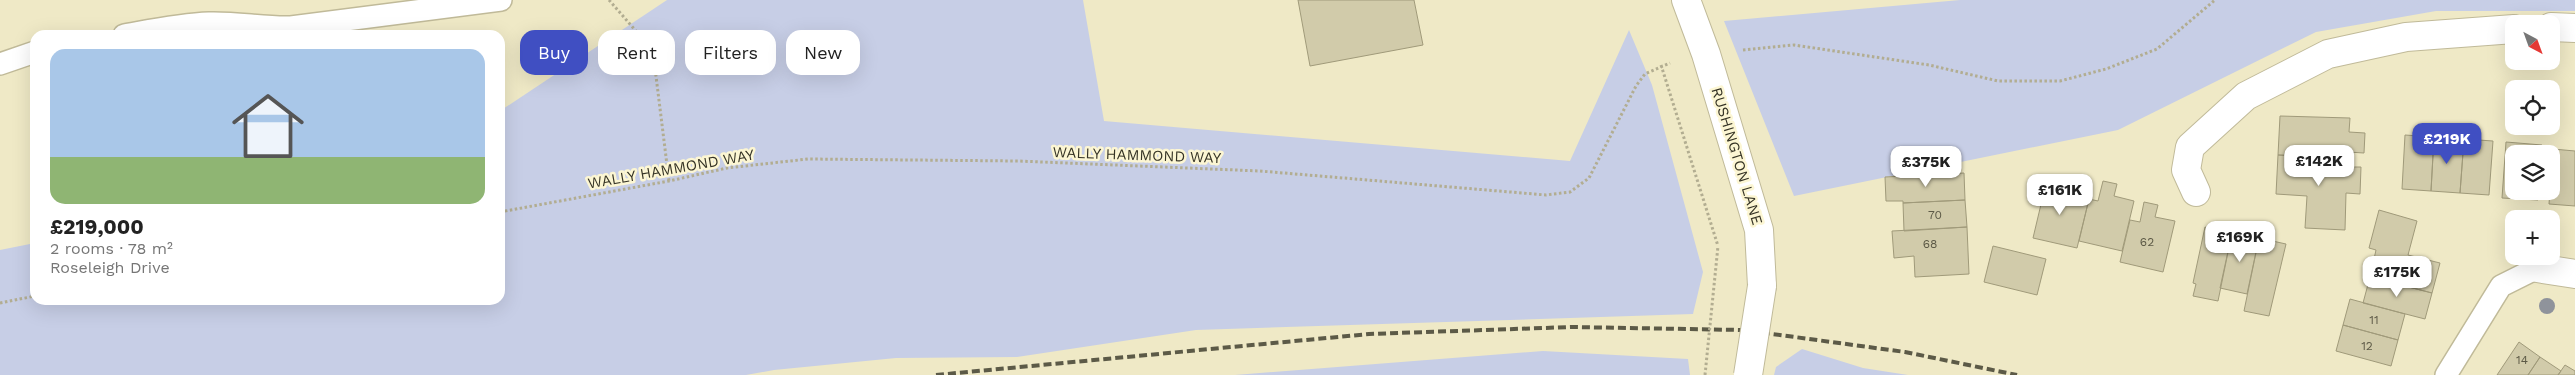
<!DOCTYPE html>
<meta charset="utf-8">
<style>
:root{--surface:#fff;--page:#f2f2f2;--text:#222;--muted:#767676;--accent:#404fc2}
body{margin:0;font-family:"Work Sans",sans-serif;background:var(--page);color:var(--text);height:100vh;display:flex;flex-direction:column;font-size:19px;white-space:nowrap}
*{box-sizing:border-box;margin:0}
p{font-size:16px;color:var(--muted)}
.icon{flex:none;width:28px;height:28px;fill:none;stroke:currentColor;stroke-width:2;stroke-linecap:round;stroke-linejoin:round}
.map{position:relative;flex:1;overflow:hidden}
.panel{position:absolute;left:30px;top:30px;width:475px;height:275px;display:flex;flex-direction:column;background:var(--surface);border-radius:15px;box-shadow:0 5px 20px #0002}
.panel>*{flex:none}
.banner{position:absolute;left:520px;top:30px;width:475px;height:45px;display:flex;gap:10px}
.needle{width:32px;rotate:139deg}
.controls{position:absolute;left:2505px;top:15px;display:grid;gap:10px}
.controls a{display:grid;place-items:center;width:55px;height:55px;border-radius:10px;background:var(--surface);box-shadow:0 5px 20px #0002;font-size:25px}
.price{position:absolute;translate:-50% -42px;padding:0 11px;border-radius:10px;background:#fff;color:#222;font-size:16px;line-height:32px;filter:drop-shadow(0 1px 2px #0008)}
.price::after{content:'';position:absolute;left:50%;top:30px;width:15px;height:11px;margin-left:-8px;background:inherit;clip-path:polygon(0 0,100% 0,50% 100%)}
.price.current{background:var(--accent);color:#fff}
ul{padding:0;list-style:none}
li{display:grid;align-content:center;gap:10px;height:265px;padding:0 20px}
li span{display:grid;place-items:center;height:155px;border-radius:15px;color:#555}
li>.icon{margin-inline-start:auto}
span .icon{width:90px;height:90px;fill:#fffc;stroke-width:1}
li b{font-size:21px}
.pill{padding:0 18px;border-radius:15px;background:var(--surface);box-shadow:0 5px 20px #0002;font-size:18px;line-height:45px}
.pill.current{background:var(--accent);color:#fff}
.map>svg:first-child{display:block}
.green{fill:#c7cee6}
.building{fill:#d1cbaa;stroke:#a09a7a}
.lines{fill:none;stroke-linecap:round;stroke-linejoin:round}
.lane-casing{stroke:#c0ba99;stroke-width:24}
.street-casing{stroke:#c0ba99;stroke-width:30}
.path{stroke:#b2ad91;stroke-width:3;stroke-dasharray:2.5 2.5;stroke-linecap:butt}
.lane{stroke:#fff;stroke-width:21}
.street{stroke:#fff;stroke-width:28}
.rail{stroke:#5c5a47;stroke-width:4;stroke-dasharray:8 4;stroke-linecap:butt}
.street-bridge-casing{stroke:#c0ba99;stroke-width:30;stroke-linecap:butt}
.path-bridge{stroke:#b2ad91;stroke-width:3;stroke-dasharray:2.5 2.5;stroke-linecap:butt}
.street-bridge{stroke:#fff;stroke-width:28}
.tree{fill:#8f939b}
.labels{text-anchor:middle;stroke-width:5;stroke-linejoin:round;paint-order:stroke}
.number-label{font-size:12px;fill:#5c5946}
.street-label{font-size:15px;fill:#353325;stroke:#fcf6d3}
</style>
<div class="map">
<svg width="2575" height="375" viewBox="0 0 2575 375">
<rect width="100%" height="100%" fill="#efe9c6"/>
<path class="green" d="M667,0H1083L1104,121L1570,161L1629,30L1652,85L1703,272L1693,314L1196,330L1017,357L896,358L774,370L746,375H0V250L35,243V300H500V111Z
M1960,0H2575V11H2436L2316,32L2118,130L1794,196L1724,21Z
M1802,349L1863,368L1908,375H1774L1776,367Z
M1543,351L1688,359L1690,375H1235Z"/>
<path class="building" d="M1298,0H1414L1423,45L1310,66Z
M2280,116L2350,118L2349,132L2365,133L2364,153L2348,152V158L2278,155Z
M2405,135L2434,137L2431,191L2402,189Z
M2434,137L2464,139L2460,193L2431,191Z
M2464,139L2493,141L2489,195L2460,193Z
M2506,142L2542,145L2541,154H2514V191H2539L2538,200L2502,198Z
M2553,149L2575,151V206L2549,204Z
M2278,155L2348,158V167H2361L2360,194L2346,193L2345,230L2305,228L2307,196L2276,194Z
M1964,173L1965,200L1903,203V201H1886L1885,177Z
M2047,179L2064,183L2062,192L2089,199L2077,248L2033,238Z
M2103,181L2117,184L2114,196L2134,201L2122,251L2079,241L2089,199L2098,201Z
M1965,200L1967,227L1904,231L1903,203Z
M2144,202L2158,205L2155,217L2175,221L2163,272L2120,262L2130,220L2140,222Z
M2379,210L2417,221L2408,255L2440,263L2432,293L2370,277L2376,250L2369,248Z
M1967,227L1969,274L1915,277L1914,256L1894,258L1892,231Z
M2205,227L2232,233L2218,301L2193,296L2196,284L2193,283Z
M2232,233L2259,238L2247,294L2220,288Z
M2259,238L2286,244L2269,316L2244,311Z
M1993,246L2046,259L2037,295L1984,282Z
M2370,277L2432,293L2425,319L2363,303Z
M2350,299L2405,314L2398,340L2343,325Z
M2343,325L2398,340L2391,366L2336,351Z
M2519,342L2540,357L2528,375H2497Z
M2540,357L2561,371L2558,375H2528Z
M2565,365L2575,371V375H2558Z"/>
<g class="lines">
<g class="lane-casing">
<path id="lane" d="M124,35C152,30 181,24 209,23C237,22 264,28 291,27L501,0
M0,64L35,52
M2446,375L2501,286L2537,268"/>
</g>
<g class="street-casing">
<path id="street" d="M1686,0L1706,54L1759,230L1762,286
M2551,27L2575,28
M2196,192L2186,170L2190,147L2246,96L2328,54L2406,37L2514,29
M2537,268L2575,274"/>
</g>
<path class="path" d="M609,0L649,46L654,60L669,181
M1743,50L1794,45L1929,65L1998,81H2060L2106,69L2157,49L2215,0
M1661,65L1718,246
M500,212L669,181L727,168L808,159L1018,161L1260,171L1546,195L1570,192L1589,178L1636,86L1645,74L1670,63
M0,303L35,296"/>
<use href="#lane" class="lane"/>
<use href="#street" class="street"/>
<path class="rail" d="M936,375L1369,334L1572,327L1743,330L1905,352L2017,375"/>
<g class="street-bridge-casing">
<path id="street-bridge" d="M1748,375L1762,286"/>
</g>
<path class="path-bridge" d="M1705,375L1718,246"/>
<use href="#street-bridge" class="street-bridge"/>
</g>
<circle class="tree" cx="2547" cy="306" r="8"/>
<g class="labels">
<g class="number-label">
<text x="1935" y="219">70</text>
<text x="2147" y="246">62</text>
<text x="1930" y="248">68</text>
<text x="2374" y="324">11</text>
<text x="2367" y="350">12</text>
<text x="2522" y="364">14</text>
</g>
<g class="street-label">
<text transform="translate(1137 155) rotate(2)" y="5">WALLY HAMMOND WAY</text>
<text transform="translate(1737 156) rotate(73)" y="5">RUSHINGTON LANE</text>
<text transform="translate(671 169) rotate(-10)" y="5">WALLY HAMMOND WAY</text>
</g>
</g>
</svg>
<div class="controls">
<a><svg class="needle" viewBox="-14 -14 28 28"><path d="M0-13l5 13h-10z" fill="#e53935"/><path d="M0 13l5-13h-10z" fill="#767676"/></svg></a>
<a><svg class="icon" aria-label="locate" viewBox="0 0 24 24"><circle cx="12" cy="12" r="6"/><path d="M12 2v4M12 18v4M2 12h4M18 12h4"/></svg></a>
<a><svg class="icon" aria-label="layers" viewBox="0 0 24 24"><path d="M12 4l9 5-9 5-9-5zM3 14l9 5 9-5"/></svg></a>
<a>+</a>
</div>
<b class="price current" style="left:2447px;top:165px">£219K</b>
<b class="price" style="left:2319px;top:187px">£142K</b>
<b class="price" style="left:1926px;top:188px">£375K</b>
<b class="price" style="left:2060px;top:216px">£161K</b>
<b class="price" style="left:2240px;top:263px">£169K</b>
<b class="price" style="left:2397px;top:298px">£175K</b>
<div class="banner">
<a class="pill current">Buy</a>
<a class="pill">Rent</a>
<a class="pill">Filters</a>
<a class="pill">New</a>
</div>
<section class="panel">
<ul>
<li><span style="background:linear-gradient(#a9c7e8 70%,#8fb573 0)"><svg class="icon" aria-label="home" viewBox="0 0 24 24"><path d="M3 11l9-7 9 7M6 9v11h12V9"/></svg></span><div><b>£219,000</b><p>2 rooms · 78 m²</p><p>Roseleigh Drive</p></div></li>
</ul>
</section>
</div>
